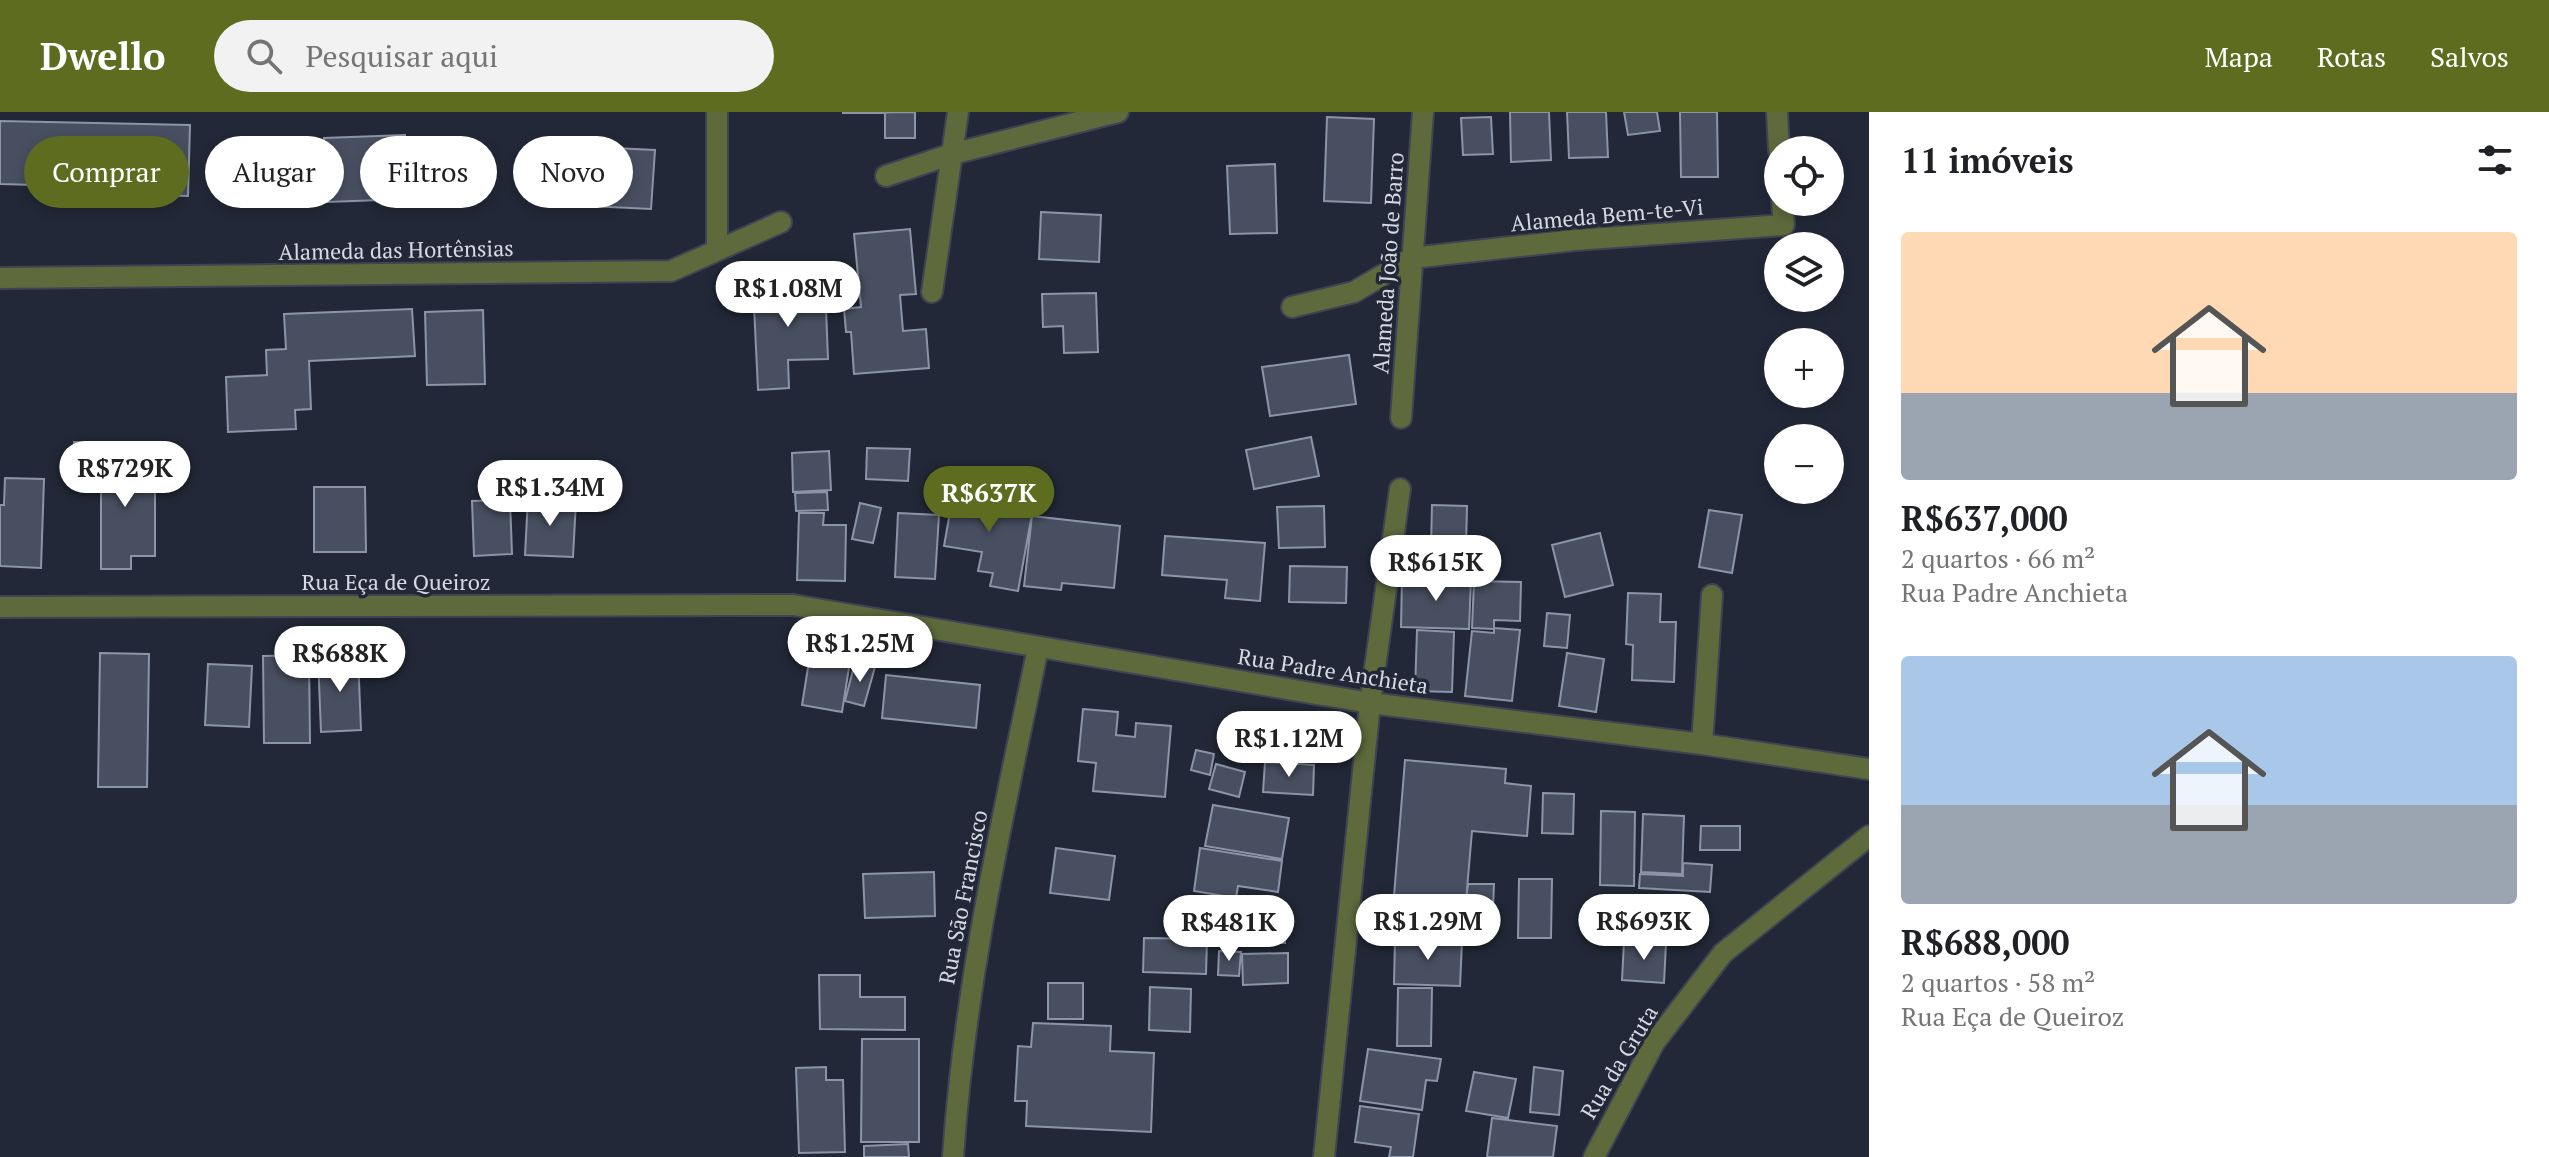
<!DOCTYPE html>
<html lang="pt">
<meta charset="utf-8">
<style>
:root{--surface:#fff;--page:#f2f2f2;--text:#202124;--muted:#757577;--accent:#5e6c20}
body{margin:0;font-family:"PT Serif",serif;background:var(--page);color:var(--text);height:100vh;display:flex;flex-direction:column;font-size:30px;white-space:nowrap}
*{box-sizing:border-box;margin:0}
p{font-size:26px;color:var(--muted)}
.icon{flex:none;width:44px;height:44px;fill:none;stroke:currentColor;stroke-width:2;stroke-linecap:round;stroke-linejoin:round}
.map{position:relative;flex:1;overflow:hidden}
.details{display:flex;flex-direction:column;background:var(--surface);width:680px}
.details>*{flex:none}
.guide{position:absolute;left:24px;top:24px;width:760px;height:72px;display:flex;gap:16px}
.fabs{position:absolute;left:1764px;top:24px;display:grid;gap:16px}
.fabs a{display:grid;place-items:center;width:80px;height:80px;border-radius:50%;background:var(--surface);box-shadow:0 4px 12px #0003;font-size:40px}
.price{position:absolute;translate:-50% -68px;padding:0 18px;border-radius:28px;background:#fff;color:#222;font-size:26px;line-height:52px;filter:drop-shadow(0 2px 4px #0008)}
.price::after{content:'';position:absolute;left:50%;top:48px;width:24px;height:18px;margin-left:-12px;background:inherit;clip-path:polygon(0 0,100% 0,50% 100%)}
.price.on{background:var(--accent);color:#fff}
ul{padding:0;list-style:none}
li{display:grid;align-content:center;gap:16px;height:424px;padding:0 32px}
li span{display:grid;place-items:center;height:248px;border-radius:8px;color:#555}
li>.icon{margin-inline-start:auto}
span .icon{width:144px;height:144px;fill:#fffc;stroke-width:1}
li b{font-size:34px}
h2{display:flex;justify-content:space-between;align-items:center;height:96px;padding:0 32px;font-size:34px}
.pill{padding:0 28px;border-radius:36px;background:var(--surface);box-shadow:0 4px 12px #0003;font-size:28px;line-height:72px}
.pill.on{background:var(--accent);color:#fff}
header{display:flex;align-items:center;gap:48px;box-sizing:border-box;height:112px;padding:0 40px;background:var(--accent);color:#fff}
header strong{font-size:38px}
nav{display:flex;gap:44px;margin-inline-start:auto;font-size:28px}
.search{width:560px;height:72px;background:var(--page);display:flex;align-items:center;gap:20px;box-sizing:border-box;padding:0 28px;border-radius:44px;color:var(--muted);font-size:30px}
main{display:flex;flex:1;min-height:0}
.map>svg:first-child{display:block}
.building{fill:#484f60;stroke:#8c94a7;stroke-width:2}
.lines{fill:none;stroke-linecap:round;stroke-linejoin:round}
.minor-casing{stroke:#3f4453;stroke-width:24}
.minor{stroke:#5e693c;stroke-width:20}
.labels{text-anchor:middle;stroke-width:7;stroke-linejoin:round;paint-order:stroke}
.street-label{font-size:22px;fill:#d5d9e3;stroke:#222837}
</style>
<header>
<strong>Dwello</strong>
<div class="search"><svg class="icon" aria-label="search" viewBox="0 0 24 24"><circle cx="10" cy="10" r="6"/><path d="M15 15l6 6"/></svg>Pesquisar aqui</div>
<nav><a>Mapa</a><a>Rotas</a><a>Salvos</a></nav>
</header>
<main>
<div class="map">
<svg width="1869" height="1045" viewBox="0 0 1869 1045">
<rect width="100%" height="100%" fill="#222837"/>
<path class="building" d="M915,0V26H885V1H842Z
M1510,0H1549L1551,48L1511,50Z
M1567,0H1606L1608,45L1569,46Z
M1624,0H1657L1660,19L1628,23Z
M1680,0H1717L1718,65H1681Z
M1327,5L1374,7L1371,91L1324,89Z
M1491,5L1493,42L1463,43L1461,6Z
M0,9L190,13L188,84L155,83L156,64L70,62V74L0,72Z
M405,23L408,87L327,90L324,26Z
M550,33L655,38L651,97L547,92Z
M1275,52L1277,121L1230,122L1227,54Z
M1041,100L1101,103L1099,150L1039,147Z
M910,117L916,182L900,183L903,219L926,217L929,256L854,262L851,220H846L844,197L861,195L854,122Z
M825,170L828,247L788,248L789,276L758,278L753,173Z
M1096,181L1098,240L1064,241L1063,214L1043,215L1042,182Z
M412,197L415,244L309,249L311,297L295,298L296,317L228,320L226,265L267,263L266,238L286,237L284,202Z
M483,198L485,272L427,273L425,200Z
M1349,243L1356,292L1270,304L1262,255Z
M1311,325L1319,364L1254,377L1246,338Z
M74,330L101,331L99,361L73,360Z
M101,331H133V368H155V444H131V457H101Z
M867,336L910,337L908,369L866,367Z
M829,339L831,378L793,380L792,341Z
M5,366L44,367L41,456L0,454V393H4Z
M956,366L985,371L981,394L1032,402L1018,479L990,474L993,461L978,459L982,440L944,434Z
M314,375H365L366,440H314Z
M827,380L828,398L796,399L795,381Z
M528,386L576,389L573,445L525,443Z
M510,388L512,442L474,444L472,389Z
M860,391L881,396L873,431L852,427Z
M1432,393L1467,394L1466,435L1431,434Z
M1324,394L1325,435L1279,436L1277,395Z
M1709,398L1742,403L1732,461L1699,455Z
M799,401H824L823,413H846L845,469L797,468Z
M898,401L939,403L935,467L895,465Z
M1032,404L1120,414L1114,476L1062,471L1061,478L1024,474Z
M1600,421L1613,473L1565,485L1552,433Z
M1165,424L1265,431L1260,489L1225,486L1227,468L1162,463Z
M1290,454L1347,455L1346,491L1289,490Z
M1402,466L1471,468L1469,517L1401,515Z
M1474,469L1521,470L1520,509L1494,508V517L1472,516Z
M1628,481L1661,482L1660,510H1676L1674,570L1632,568L1633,533L1626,532Z
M1547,501L1570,503L1567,536L1544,534Z
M1494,516L1520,518L1512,589L1465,584L1472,519L1494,521Z
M1417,518L1454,520L1452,580L1415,579Z
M100,541L149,542L147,675H98Z
M1567,541L1604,547L1596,600L1559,594Z
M309,543L310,631H264L263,544Z
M358,543L361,618L321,620L318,545Z
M810,543L850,549L842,600L802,593Z
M855,550L875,555L864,594L845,589Z
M208,552L252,554L249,615L205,613Z
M886,563L980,573L976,616L882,606Z
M1083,597L1118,600L1116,623L1135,625L1136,611L1171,614L1165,685L1093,679L1096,651L1078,649Z
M1196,638L1214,642L1210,663L1191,658Z
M1405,648L1506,657L1505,671L1531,674L1527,724L1472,719L1466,789L1452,788L1449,821L1400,817L1403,785L1394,784Z
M1265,650L1314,653L1313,683L1263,680Z
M1216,652L1245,660L1239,685L1209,677Z
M1543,681L1574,682L1573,722L1542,721Z
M1213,693L1289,706L1282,747L1205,734Z
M1601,699L1635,700L1634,774L1600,773Z
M1643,702L1684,704L1682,762L1641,760Z
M1701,714H1740V738H1700Z
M1056,736L1115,744L1109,788L1050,781Z
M1200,736L1282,749L1278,780L1238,774L1236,786L1194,779Z
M1683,751L1712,753L1710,780L1639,776L1640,762L1683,764Z
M934,760L935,804L865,806L863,762Z
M1519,767H1552L1551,826H1518Z
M1468,772H1494L1492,821L1457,820V789H1466Z
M1234,792L1286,793L1285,831L1233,830Z
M1144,826L1207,827L1206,862L1143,860Z
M1395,827L1462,829L1460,874L1394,872Z
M1624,829L1666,831L1664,871L1622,868Z
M1219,839L1241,840L1239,864L1218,863Z
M1288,841V871L1243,873L1242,842Z
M819,863H860V885H905V918L820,917Z
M1048,871H1083V907H1048Z
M1150,875L1191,877L1190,920L1149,918Z
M1398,876H1432L1431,934H1397Z
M1033,911L1111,914L1110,939L1154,941L1151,1020L1026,1014L1027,989H1015L1018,934L1031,935Z
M862,927H919V1030H861Z
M1368,937L1441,947L1437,969L1426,968L1422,998L1360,989Z
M826,955V968H843L845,1040L799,1041L796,956Z
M1534,955L1563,959L1559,1003L1530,1000Z
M1474,960L1516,967L1508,1006L1466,999Z
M1360,994L1419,1002L1413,1045H1389L1391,1035L1355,1030Z
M1492,1006L1557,1014L1553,1045H1487Z
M908,1032L909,1045H864V1034Z"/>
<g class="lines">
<g class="minor-casing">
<path id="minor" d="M717,0V138
M1777,0L1779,38
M886,64L952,42L1118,0
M0,166L671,159L781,110
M932,180L958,0
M1292,195L1354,180L1412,146L1575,128L1784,113L1782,90
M1401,306L1423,0
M0,495L793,493L1370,591L1702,632L1869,657
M1702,632L1712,483
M953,1045C965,869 1002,708 1038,536
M1324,1045L1370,591L1400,377
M1594,1045L1654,931L1723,841L1869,724"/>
</g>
<use href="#minor" class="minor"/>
</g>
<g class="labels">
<g class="street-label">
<text transform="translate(1607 103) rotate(-5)" y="8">Alameda Bem-te-Vi</text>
<text transform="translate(396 138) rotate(-1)" y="8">Alameda das Hortênsias</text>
<text transform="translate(1388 151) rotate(-86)" y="8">Alameda João de Barro</text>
<text x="396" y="478">Rua Eça de Queiroz</text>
<text transform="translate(1333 559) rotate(9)" y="8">Rua Padre Anchieta</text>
<text transform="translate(963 785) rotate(-79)" y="8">Rua São Francisco</text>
<text transform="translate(1619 950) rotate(-59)" y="8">Rua da Gruta</text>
</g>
</g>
</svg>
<div class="fabs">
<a><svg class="icon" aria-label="locate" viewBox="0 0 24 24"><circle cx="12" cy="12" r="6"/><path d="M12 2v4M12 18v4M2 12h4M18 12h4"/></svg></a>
<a><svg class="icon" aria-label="layers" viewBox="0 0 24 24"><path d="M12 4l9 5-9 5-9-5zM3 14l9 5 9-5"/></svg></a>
<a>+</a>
<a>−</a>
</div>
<b class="price" style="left:788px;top:217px">R$1.08M</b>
<b class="price" style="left:125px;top:397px">R$729K</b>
<b class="price" style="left:550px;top:416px">R$1.34M</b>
<b class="price on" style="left:989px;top:422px">R$637K</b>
<b class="price" style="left:1436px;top:491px">R$615K</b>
<b class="price" style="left:860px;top:572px">R$1.25M</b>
<b class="price" style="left:340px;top:582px">R$688K</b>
<b class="price" style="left:1289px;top:667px">R$1.12M</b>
<b class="price" style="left:1428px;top:850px">R$1.29M</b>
<b class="price" style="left:1644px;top:850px">R$693K</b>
<b class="price" style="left:1229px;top:851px">R$481K</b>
<div class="guide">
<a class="pill on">Comprar</a>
<a class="pill">Alugar</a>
<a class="pill">Filtros</a>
<a class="pill">Novo</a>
</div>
</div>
<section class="details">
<h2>11 imóveis<svg class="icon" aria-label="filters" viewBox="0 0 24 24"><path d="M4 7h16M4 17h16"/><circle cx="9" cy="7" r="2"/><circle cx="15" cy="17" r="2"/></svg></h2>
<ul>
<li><span style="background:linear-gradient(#ffd9b3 65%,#9aa5b1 0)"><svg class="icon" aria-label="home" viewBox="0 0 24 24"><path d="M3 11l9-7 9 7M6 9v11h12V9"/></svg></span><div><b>R$637,000</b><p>2 quartos · 66 m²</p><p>Rua Padre Anchieta</p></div></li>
<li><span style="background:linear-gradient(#a9c7e8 60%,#9aa5b1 0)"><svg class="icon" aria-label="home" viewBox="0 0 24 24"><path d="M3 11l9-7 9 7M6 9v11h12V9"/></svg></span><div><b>R$688,000</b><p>2 quartos · 58 m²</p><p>Rua Eça de Queiroz</p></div></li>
</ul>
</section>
</main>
